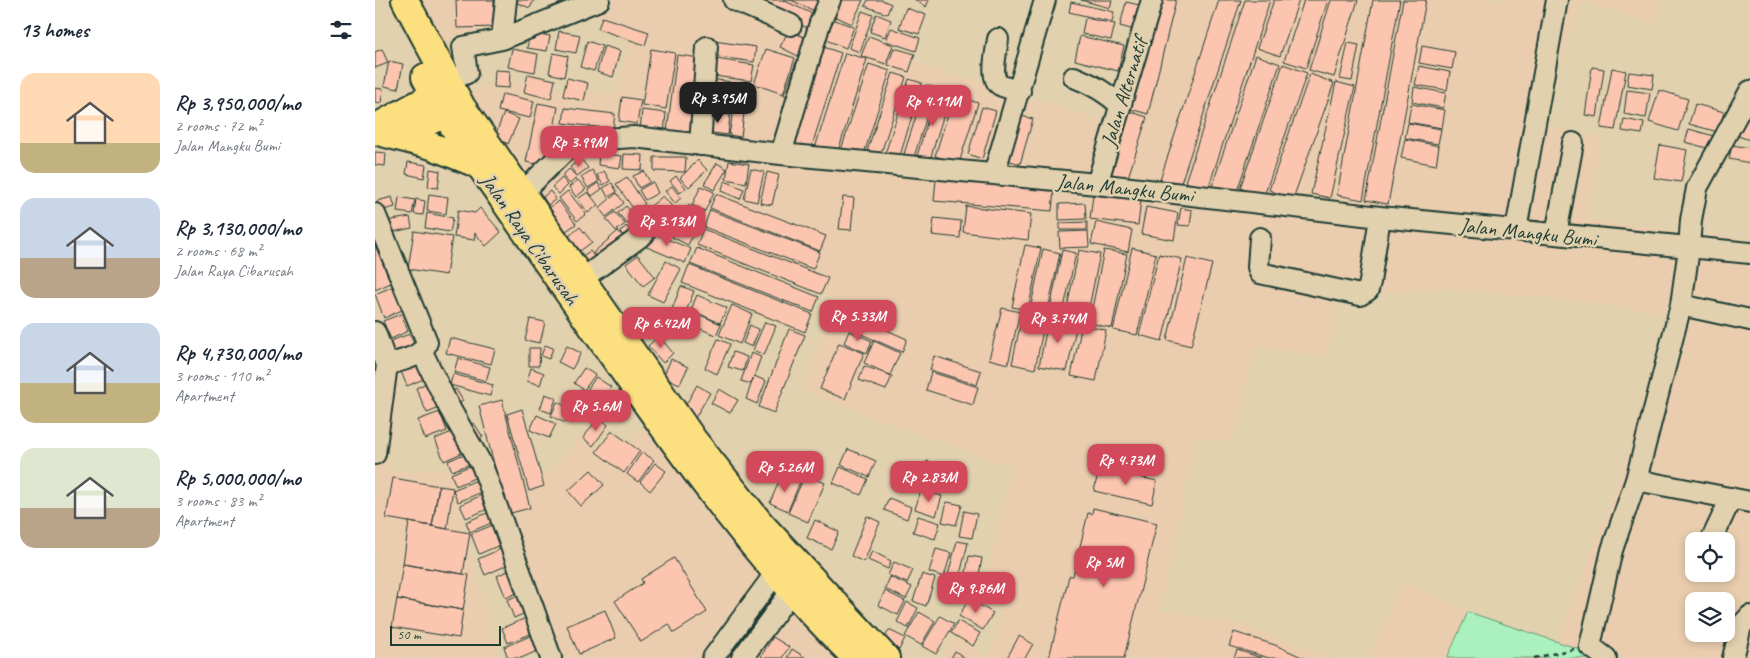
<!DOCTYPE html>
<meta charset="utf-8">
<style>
:root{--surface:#fff;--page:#f6f6f7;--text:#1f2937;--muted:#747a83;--accent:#d1495b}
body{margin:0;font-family:Caveat,sans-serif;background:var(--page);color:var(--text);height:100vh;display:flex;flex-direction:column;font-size:19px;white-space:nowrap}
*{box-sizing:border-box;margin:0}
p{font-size:16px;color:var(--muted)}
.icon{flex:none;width:28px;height:28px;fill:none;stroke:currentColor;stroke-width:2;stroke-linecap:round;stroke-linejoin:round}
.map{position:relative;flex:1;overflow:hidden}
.side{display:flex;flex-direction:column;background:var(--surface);width:375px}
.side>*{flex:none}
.fabs{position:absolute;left:1310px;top:532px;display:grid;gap:10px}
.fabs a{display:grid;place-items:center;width:50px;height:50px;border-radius:10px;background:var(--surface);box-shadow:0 2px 8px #0003;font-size:25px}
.scale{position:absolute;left:15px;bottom:12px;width:111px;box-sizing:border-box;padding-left:5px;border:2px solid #1f3d34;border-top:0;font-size:14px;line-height:18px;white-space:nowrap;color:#1f3d34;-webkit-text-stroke:4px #e2d1ae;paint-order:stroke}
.price{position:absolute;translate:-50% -42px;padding:0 11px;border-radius:10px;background:var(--accent);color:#fff;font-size:16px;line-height:32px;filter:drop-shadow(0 1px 2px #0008)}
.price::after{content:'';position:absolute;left:50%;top:30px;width:15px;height:11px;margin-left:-8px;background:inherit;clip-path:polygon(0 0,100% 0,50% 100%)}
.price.current{background:#222;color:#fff}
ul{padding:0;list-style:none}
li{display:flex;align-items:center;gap:15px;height:125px;padding:0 20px}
li span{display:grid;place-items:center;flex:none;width:140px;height:100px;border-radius:15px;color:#555}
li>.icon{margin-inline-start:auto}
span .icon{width:60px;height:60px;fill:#fffc;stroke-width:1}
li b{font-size:21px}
h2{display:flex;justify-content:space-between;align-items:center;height:60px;padding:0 20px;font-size:21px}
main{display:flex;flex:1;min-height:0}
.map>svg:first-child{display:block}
.built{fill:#eacdae;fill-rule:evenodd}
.green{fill:#aaf1bd;stroke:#649778}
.building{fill:#fcc5af;stroke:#1f3d34}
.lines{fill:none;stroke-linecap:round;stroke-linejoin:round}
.minor-casing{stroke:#1f3d34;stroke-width:24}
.major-casing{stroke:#1f3d34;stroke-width:30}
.path{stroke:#1f3d34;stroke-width:2.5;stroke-dasharray:5 4;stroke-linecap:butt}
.minor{stroke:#e2d1ae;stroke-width:20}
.major{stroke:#fce080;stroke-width:26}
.labels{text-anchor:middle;stroke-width:5;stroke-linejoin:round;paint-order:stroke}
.street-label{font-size:21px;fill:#1f3d34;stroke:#e2d1ae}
</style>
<main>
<section class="side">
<h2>13 homes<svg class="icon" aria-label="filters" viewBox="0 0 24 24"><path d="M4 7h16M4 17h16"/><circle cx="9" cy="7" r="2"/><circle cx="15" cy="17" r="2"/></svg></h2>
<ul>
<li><span style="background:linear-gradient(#ffd9b3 70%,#c2b280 0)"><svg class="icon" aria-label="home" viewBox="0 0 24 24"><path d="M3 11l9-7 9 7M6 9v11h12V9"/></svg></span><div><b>Rp 3,950,000/mo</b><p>2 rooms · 72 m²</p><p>Jalan Mangku Bumi</p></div></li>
<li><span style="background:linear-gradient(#c9d6e8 60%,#b9a48a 0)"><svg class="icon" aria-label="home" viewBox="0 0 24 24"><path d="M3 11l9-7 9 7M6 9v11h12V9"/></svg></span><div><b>Rp 3,130,000/mo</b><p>2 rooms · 68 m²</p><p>Jalan Raya Cibarusah</p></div></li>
<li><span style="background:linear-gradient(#c9d6e8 60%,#c2b280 0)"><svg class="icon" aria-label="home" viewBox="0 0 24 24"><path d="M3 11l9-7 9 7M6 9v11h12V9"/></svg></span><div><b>Rp 4,730,000/mo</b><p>3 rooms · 110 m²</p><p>Apartment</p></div></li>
<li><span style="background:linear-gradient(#dfe7d0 60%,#b9a48a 0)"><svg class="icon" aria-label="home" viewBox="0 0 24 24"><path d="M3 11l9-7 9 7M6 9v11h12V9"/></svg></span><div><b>Rp 5,000,000/mo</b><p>3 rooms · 83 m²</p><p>Apartment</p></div></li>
</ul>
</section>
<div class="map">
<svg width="1375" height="658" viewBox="0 0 1375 658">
<rect width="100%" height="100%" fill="#e2d1ae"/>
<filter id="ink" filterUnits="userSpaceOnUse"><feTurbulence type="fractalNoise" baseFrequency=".02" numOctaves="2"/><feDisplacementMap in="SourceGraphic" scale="10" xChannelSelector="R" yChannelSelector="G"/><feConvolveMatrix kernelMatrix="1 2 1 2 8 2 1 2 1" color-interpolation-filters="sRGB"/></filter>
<g filter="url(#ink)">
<path class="built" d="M43,0H133L135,29L67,42Z
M204,0H457L444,34L732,121L766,0H1287L1276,24L1208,1L1157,123L1227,138L1212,220L1375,240V658H1231L1183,642L1251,463L1292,313L1196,300L1062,287L961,300L952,357L881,346L857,442L821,438L785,610L862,624L959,658H613L629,609L608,595L637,467L427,391L461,298L273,229L217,270L89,94L123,81L243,95L255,36L200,8ZM1319,541H1351V574H1319ZM1319,601H1351V634H1319Z
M0,301L26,363L12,471L75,470L123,658H0Z
M277,413L474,658H182L136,517L204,438L242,465Z
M1027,581L1093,612L1072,658H994Z
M582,635L610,658H566Z"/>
<path class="green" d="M1093,612L1231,658H1072Z"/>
<path class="building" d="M81,0H119L120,27L82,28Z
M135,0H159L155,8Z
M390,0H416L444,13L437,30L387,7Z
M408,0H452L444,17Z
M463,0H488L477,24L457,15Z
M493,0H507L516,4L512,14L490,6Z
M540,0H554L551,7Z
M706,0H737L735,8Z
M778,0H801L773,114L752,108Z
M844,0H866L804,189L784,183Z
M870,0H895L833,189L810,182Z
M899,0H924L905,56L882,48Z
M929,0H953L931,68L909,61Z
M956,0H983L959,77L934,70Z
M998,0H1025L988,200L962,195Z
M1028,0H1051L1013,204L991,200Z
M696,2L739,12L737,22L694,12Z
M751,2L769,6L763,31L745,26Z
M531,8L551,15L544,34L524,28Z
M487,11L498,15L485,52L474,48Z
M501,14L516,20L510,37L495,32Z
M227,17L274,32L270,45L223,29Z
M454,18L479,27L471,48L446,38Z
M710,18L740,24L736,40L707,34Z
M516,28L545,38L541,51L511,41Z
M414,30L437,41L429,59L405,47Z
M184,31L205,35L201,53L181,49Z
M155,32L175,36L172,51L152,48Z
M494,36L518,45L511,64L486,56Z
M705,36L749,46L743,71L700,60Z
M212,41L227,46L219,71L205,67Z
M339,41L381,47L379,62L337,56Z
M973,43L984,45L977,81L965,79Z
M443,45L466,53L435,152L412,145Z
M229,46L245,51L238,77L222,72Z
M1047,46L1080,52L1077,69L1044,63Z
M519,48L540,54L534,72L513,65Z
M7,49L13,63L0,68V52Z
M137,49L163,54L160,72L133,67Z
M276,49L300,53L291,109L267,105Z
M391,49L420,58L408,94L379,84Z
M178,53L193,56L189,77L174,73Z
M470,53L492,59L462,155L440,148Z
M302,55L326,58L315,134L292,131Z
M881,55L905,64L861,194L837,186Z
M335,58L379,65L376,81L332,75Z
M14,61L28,64L23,89L9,86Z
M421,62L431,65L420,99L409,95Z
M494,64L515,71L488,157L466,150Z
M908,64L932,73L889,196L865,188Z
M1044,66L1075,72L1072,90L1040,85Z
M1217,67L1229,69L1222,117L1210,115Z
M1237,68L1251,71L1240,130L1226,128Z
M120,70L135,71L134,88L119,87Z
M1254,72L1279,75L1277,89L1252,85Z
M518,73L531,77L505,156L492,151Z
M153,74L180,80L176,99L149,92Z
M935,74L959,83L918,199L894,190Z
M192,78L213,83L209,101L188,96Z
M337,79L355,82L351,109L334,107Z
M534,79L547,83L524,159L510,154Z
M961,82L980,87L955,198L936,194Z
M357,83L372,85L369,111L354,109Z
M551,85L561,88L538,160L528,157Z
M1039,87L1071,93L1068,108L1037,102Z
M0,88L8,89L6,103L0,102Z
M562,90L575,94L554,163L541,159Z
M1252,90L1275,93L1271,118L1249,114Z
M1284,90L1313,99L1303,131L1274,122Z
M127,94L159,101L155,118L123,111Z
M579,95L603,103L584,163L560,156Z
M247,97L266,100L262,124L244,121Z
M163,103L183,107L172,166L151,162Z
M1036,104L1070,110L1067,128L1033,122Z
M1320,104L1349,112L1343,132L1314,124Z
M607,107L621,111L607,159L593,154Z
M190,108L240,114L238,129L188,123Z
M267,110L291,113L289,134L265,131Z
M750,110L772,117L751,184L729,177Z
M334,112L355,115L353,135L331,132Z
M358,112L369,113L366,137L354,135Z
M129,113L144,119L133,144L120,136Z
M642,115L658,119L645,164L629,159Z
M1369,115L1375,117V140L1363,136Z
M1249,119L1269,123L1267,134L1247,131Z
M1033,123L1066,129L1063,144L1030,138Z
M1314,129L1346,138L1343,151L1310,142Z
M1030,139L1064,146L1061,165L1026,158Z
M1285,145L1312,150L1306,182L1279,178Z
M1357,145L1375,148V163L1354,159Z
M0,152L11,153L10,166L0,165Z
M224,153L247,156L245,168L223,165Z
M249,154L268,155L267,170L248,169Z
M279,157H311L310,172L279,171Z
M206,159L213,168L202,176L195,167Z
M323,160L332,170L314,187L305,178Z
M354,161L374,164L371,183L351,179Z
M33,162L51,165L49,178L31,174Z
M342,163L352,169L339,190L329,184Z
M55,169L65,171L63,188L53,187Z
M194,169L202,177L195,184L187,176Z
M376,169L389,172L382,202L369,199Z
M217,170L224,181L213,188L206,177Z
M229,171L235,181L228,185L222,175Z
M269,171L275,182L264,188L258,176Z
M392,172L404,175L397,205L385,203Z
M301,176L311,188L305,193L295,181Z
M252,177L270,204L260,211L241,184Z
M187,178L193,185L184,194L177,187Z
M561,179L679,189L677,211L559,201Z
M203,180L211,189L201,197L194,187Z
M350,181L369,189L365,199L346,191Z
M278,182L283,193L270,200L264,190Z
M223,183L227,189L217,196L213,190Z
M237,183L242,192L233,197L228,188Z
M297,186L306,198L300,203L290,191Z
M326,186L339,192L330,211L317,205Z
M175,191L181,199L173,205L168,197Z
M193,191L211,214L202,221L184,198Z
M213,192L223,205L213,213L203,199Z
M242,193L249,203L231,217L224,208Z
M54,194L73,197L71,214L52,211Z
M341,194L451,236L445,251L335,208Z
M718,195L766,200L763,225L715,219Z
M288,196L300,210L277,229L265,215Z
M17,197L20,207L4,211L2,201Z
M24,197L40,200L37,214L22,212Z
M468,197L479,198L476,230L464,229Z
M41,199L50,201L48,215L39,214Z
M184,201L201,224L191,231L174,208Z
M710,203L711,219L684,220V204Z
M313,205L329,212L313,245L297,237Z
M251,206L260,217L252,224L243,213Z
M591,206L656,214L653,240L588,232Z
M771,207L803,213L799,240L766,234Z
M105,208L126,232L111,246L100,233L99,240L79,237L83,210L100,213Z
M806,208L817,210L815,226L803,225Z
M335,210L445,252L438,269L329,227Z
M240,212L250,224L241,231L231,219Z
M52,213L78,218L75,232L50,228Z
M35,217L37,228L13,233L11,221Z
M559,218L586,221L585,238L557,235Z
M260,220L268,227L262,234L254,226Z
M712,222V230H685V223Z
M721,222L757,230L753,252L716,244Z
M251,226L260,236L254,241L245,232Z
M205,227L217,242L205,251L194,236Z
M328,229L453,278L446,294L322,245Z
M39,231L77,237L71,275L33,269Z
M243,231L251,240L226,262L218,253Z
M273,231L316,249L310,263L267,245Z
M713,231L714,247L685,248L684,232Z
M0,244L16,283L0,290Z
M650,245L666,248L653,310L637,307Z
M322,248L444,297L438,312L315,264Z
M757,248L781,254L762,335L738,330Z
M668,249L685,253L672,314L655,310Z
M687,250L701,253L687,317L674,314Z
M704,250L725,254L711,322L690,317Z
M729,250L752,254L737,328L714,323Z
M215,251L223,262L208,272L200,261Z
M784,254L807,259L787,341L764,335Z
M263,255L280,277L268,286L251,264Z
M812,258L837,264L816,346L792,340Z
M291,261L306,269L288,302L273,295Z
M314,265L437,314L430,332L307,283Z
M306,286L319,291L302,335L289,330Z
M17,287L27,310L9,318L0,294Z
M322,295L352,308L345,323L316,310Z
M357,305L377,314L365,344L344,335Z
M627,308L645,312L633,364L614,359Z
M316,311L346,324L341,335L311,323Z
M648,311L671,316L660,369L637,364Z
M26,314L33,331L16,339L8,321Z
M480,316L532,339L527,352L475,329Z
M674,317L702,323L692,371L664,366Z
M155,319L170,322L165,343L150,340Z
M390,322L401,326L389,355L378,350Z
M375,325L384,330L377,347L368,343Z
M707,325L731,330L721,381L696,376Z
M414,329L430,335L399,413L384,407Z
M474,331L497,341L492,353L469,343Z
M35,334L41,349L21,357L15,341Z
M284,336L298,353L288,363L273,346Z
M75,338L120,349L116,364L71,353Z
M343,339L355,344L342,374L330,368Z
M499,341L525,353L515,375L489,363Z
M464,343L489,353L470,399L445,389Z
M170,345L178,348L174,359L166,356Z
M192,346L206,353L197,369L183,362Z
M154,348H165L164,366H154Z
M358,352L372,357L368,371L353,367Z
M376,353L386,357L376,384L366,381Z
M44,356L53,377L32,386L23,364Z
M559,356L606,371L602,385L555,370Z
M83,358L115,367L111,381L79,372Z
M296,359L313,367L305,384L288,377Z
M489,366L517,376L511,390L484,380Z
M156,368L169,373L165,385L152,381Z
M209,368L220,375L209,390L199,383Z
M556,372L603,387L598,405L551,390Z
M78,374L118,385L115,396L75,385Z
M379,376L391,381L382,404L371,399Z
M221,377L236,387L223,406L208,396Z
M56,381L67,407L52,413L41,388Z
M322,385L335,393L320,418L308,410Z
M81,389L88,401L78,407L71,396Z
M344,389L363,400L355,413L336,403Z
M170,394L181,398L176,413L165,409Z
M127,400L155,508L132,514L104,406Z
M182,402L197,409L190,423L176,416Z
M147,409L169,486L154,491L132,414Z
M65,412L72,431L50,439L43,420Z
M162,415L181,424L174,438L155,430Z
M224,417L233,425L218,446L208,438Z
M99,423L108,437L98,444L89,429Z
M84,429L93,450L69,461L60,439Z
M237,431L265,451L249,473L221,452Z
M473,449L501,461L494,477L466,465Z
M96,451L100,462L77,471L73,461Z
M267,452L279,460L263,482L252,474Z
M552,461L565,465L558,491L544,486Z
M280,463L291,471L275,491L265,482Z
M99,464L104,476L81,486L76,474Z
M465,467L493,479L486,495L458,483Z
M724,468L782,481L777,504L719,491Z
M216,470L229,485L206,506L193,491Z
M407,474L425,482L413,511L395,503Z
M430,475L450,483L433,522L413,513Z
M18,478L64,486L57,526L11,518Z
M102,480L107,492L83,502L78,490Z
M64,486L78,488L72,529L57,526Z
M546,490L567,496L561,516L540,509Z
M107,495L113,509L91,518L85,505Z
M514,498L536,507L532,519L509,510Z
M572,502L587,505L581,525L567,522Z
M718,508L782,523L749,658H674L694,576H698L713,513L717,514Z
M117,511L121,521L95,532L91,522Z
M589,511L602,514L597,538L584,536Z
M492,516L505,522L489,562L476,556Z
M543,516L565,523L560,539L538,532Z
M440,520L464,532L456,549L432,538Z
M34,522L95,533L88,574L28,564Z
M125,522L134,541L104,554L96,534Z
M582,541L593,543L583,582L572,579Z
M130,547L137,563L110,575L103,559Z
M561,549L576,553L569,577L554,572Z
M497,551L516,561L513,569L493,560Z
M594,556L607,558L601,591L588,588Z
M299,558L332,612L299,633L294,624L266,642L240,601L268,583L266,579Z
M519,562L538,570L532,583L513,575Z
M28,564L94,575L88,610L22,599Z
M137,569L146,591L131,598L122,576Z
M547,574L560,578L551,606L538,601Z
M515,577L537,587L531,599L510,589Z
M510,591L530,601L523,615L503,605Z
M148,593L155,611L139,618L132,600Z
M22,599L88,610L84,638L17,627Z
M594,599L618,613L608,630L584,616Z
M532,602L543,608L533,628L522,622Z
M230,610L241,638L204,654L192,626Z
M544,612L560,621L546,645L530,636Z
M156,616L163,631L133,643L127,628Z
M565,616L579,624L561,654L547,646Z
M583,621L605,633L598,646L576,633Z
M514,630L530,638L524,650L508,642Z
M859,632L900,645L929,658H894L854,646Z
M160,634L167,649L146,658H133L129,647Z
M644,636L658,644L650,658H632Z
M398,637L414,647L407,658H389L386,656Z
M417,649L431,658H412Z
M862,650L887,658H859Z
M580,651L590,658H576Z"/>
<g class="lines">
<g class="minor-casing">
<path id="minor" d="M359,0L416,25
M127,39L131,0
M623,39C622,49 614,78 625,85C630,88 639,89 645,91
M699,77C717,84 731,92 745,105
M72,81L92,73L88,47L127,39L224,0
M325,145L332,47
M406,154L445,23L455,0
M619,174L670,0
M722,184L777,0
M147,193L200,141L259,137L406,154L722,184L1005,217L1375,253
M0,214L52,342C48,358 25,360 12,365
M1141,230L1182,0
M1181,234L1198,143
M885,238L883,267L885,273L985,295L993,290L995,282L1005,217
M207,279L269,234
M1306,305L1375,320
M0,332L12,365L0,454
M47,352L74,407L107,465L176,658
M1261,480L1375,502
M1336,541L1356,498
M338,658L402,571
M367,658L418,589
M1231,658L1215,646L1237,550L1261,480L1306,305L1314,248L1316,220L1322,188L1375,91
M1358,658L1366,626L1375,616"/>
</g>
<g class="major-casing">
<path id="major" d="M30,0L87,107L318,439L386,524L511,658
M50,77L71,116C125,196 181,276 237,355C311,461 388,568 481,658
M5,125L74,87
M12,131L51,123L86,107
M3,132L57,146L104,165"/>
</g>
<path class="path" d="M1159,658L1199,649"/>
<use href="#minor" class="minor"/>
<use href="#major" class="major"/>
</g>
</g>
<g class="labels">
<g class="street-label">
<text transform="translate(749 92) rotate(-73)" y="7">Jalan Alternatif</text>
<text transform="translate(750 188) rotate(6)" y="7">Jalan Mangku Bumi</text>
<text transform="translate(1153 232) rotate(6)" y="7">Jalan Mangku Bumi</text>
<text transform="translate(155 239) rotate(55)" y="7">Jalan Raya Cibarusah</text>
</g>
</g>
</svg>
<div class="fabs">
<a><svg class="icon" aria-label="locate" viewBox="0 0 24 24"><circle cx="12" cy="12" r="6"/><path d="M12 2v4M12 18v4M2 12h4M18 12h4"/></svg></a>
<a><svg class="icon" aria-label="layers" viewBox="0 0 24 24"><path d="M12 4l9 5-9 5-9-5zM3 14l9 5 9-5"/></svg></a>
</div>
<div class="scale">50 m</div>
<b class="price current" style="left:343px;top:124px">Rp 3.95M</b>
<b class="price" style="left:558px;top:127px">Rp 4.11M</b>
<b class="price" style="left:204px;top:168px">Rp 3.99M</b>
<b class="price" style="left:292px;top:247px">Rp 3.13M</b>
<b class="price" style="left:483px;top:342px">Rp 5.33M</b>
<b class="price" style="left:683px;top:344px">Rp 3.74M</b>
<b class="price" style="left:286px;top:349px">Rp 6.42M</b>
<b class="price" style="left:221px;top:432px">Rp 5.6M</b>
<b class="price" style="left:751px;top:486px">Rp 4.73M</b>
<b class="price" style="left:410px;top:493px">Rp 5.26M</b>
<b class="price" style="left:554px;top:503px">Rp 2.83M</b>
<b class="price" style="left:729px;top:588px">Rp 5M</b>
<b class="price" style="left:601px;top:614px">Rp 9.86M</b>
</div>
</main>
